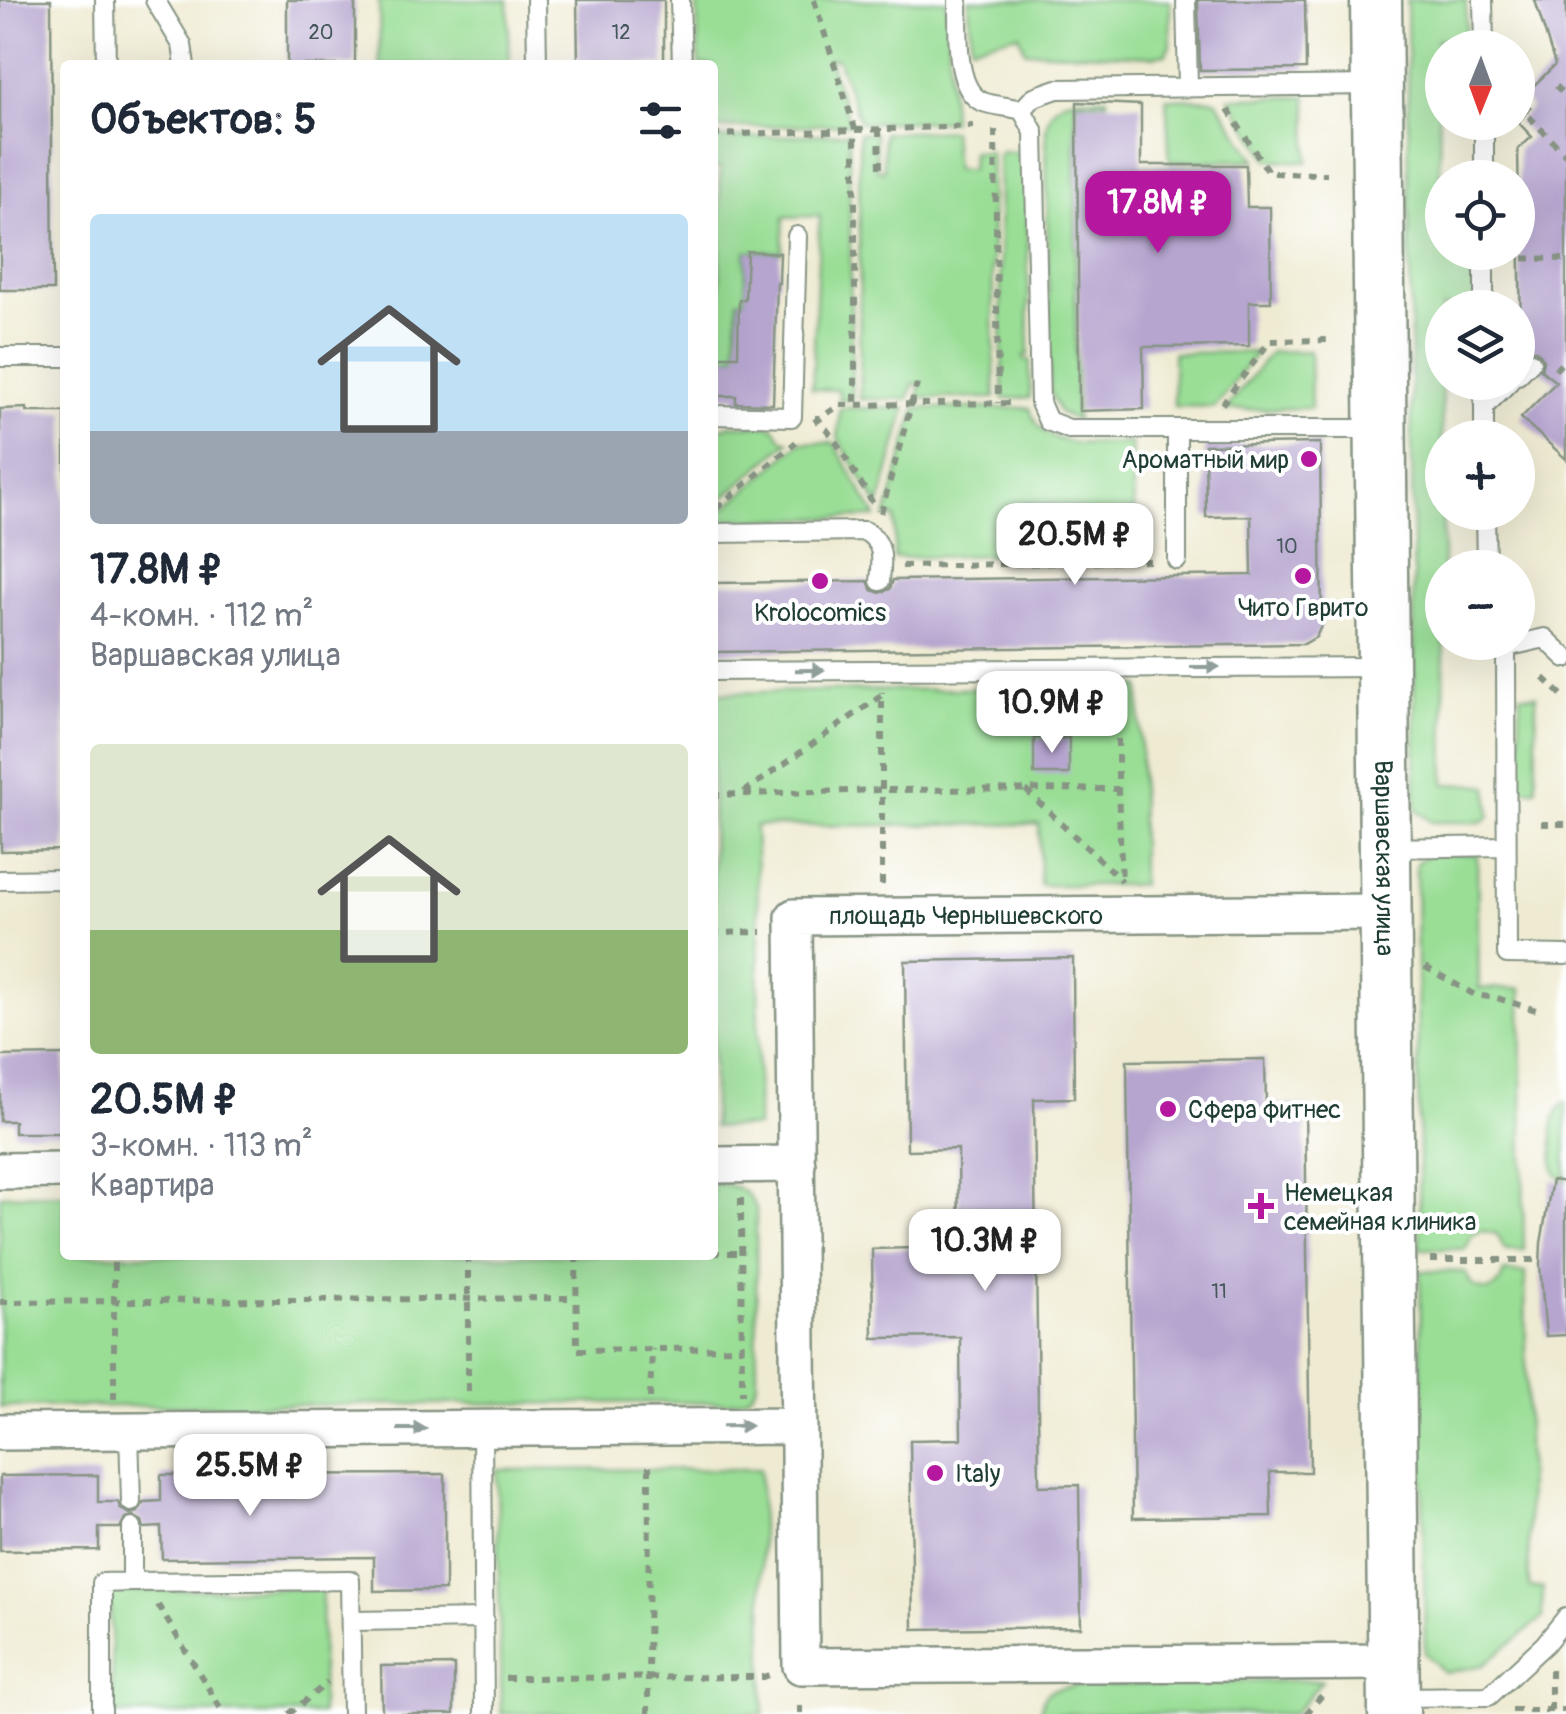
<!DOCTYPE html>
<html lang="ru">
<meta charset="utf-8">
<style>
:root{--surface:#fff;--page:#f6f6f7;--text:#1f2937;--muted:#747a83;--accent:#b5179e}
body{margin:0;font-family:Pangolin,sans-serif;background:var(--page);color:var(--text);height:100vh;display:flex;flex-direction:column;font-size:38px;white-space:nowrap}
*{box-sizing:border-box;margin:0}
p{font-size:32px;color:var(--muted)}
.icon{flex:none;width:55px;height:55px;fill:none;stroke:currentColor;stroke-width:2;stroke-linecap:round;stroke-linejoin:round}
.map{position:relative;flex:1;overflow:hidden}
.drawer{position:absolute;left:60px;top:60px;width:658px;height:1200px;display:flex;flex-direction:column;background:var(--surface);border-radius:10px;box-shadow:0 10px 40px #0002}
.drawer>*{flex:none}
.needle{width:65px;rotate:181deg}
.fabs{position:absolute;left:1425px;top:30px;display:grid;gap:20px}
.fabs a{display:grid;place-items:center;width:110px;height:110px;border-radius:50%;background:var(--surface);box-shadow:0 10px 40px #0002;font-size:50px}
.price{position:absolute;translate:-50% -85px;padding:0 22px;border-radius:20px;background:#fff;color:#222;font-size:32px;line-height:65px;filter:drop-shadow(0 2px 5px #0008)}
.price::after{content:'';position:absolute;left:50%;top:60px;width:30px;height:22px;margin-left:-15px;background:inherit;clip-path:polygon(0 0,100% 0,50% 100%)}
.price.selected{background:var(--accent);color:#fff}
ul{padding:0;list-style:none}
li{display:grid;align-content:center;gap:20px;height:530px;padding:0 30px}
li span{display:grid;place-items:center;height:310px;border-radius:10px;color:#555}
li>.icon{margin-inline-start:auto}
span .icon{width:180px;height:180px;fill:#fffc;stroke-width:1}
li b{font-size:42px}
h2{display:flex;justify-content:space-between;align-items:center;height:120px;padding:0 30px;font-size:42px}
.map>svg:first-child{display:block}
.green{fill:#9ade96;stroke:#5c8e65;stroke-width:2.5}
.building{fill:#b6a5cf}
.lines{fill:none;stroke-linecap:round;stroke-linejoin:round}
.lane-casing{stroke:#879484;stroke-width:22}
.street-casing{stroke:#879484;stroke-width:40}
.secondary-casing{stroke:#879484;stroke-width:55}
.path{stroke:#879484;stroke-width:6;stroke-dasharray:8 8;stroke-linecap:butt}
.lane{stroke:#fff;stroke-width:18}
.street{stroke:#fff;stroke-width:35}
.secondary{stroke:#fff;stroke-width:50}
.oneway{fill:#8f9e9a}
.poi-dot{fill:#b5179e;stroke:#fff;stroke-width:4}
.labels{text-anchor:middle;stroke-width:8;stroke-linejoin:round;paint-order:stroke}
.number-label{font-size:20px;fill:#45575b}
.poi-label{font-size:25px;fill:#1f3d34;stroke:#fff;text-anchor:start}
.street-label{font-size:25px;fill:#1f3d34;stroke:#fff}
</style>
<div class="map">
<svg width="1566" height="1714" viewBox="0 0 1566 1714">
<rect width="100%" height="100%" fill="#fff"/>
<filter id="ink" filterUnits="userSpaceOnUse"><feTurbulence type="fractalNoise" baseFrequency=".01" numOctaves="2"/><feDisplacementMap in="SourceGraphic" scale="20" xChannelSelector="R" yChannelSelector="G"/><feConvolveMatrix kernelMatrix="1 2 1 2 8 2 1 2 1" color-interpolation-filters="sRGB"/></filter>
<filter id="wash" filterUnits="userSpaceOnUse"><feTurbulence type="fractalNoise" baseFrequency=".0048" numOctaves="4" result="noise"/><feDisplacementMap in="SourceGraphic" scale="40" xChannelSelector="R" yChannelSelector="G"/><feGaussianBlur stdDeviation="2.25" result="paint"/><feColorMatrix in="noise" values="0 0 0 0 0 0 0 0 0 0 0 0 0 0 0 0 0 1.4 0 .05"/><feComposite in="paint" operator="in"/></filter>
<g filter="url(#wash)">
<rect width="100%" height="100%" fill="#efebd3"/>
<path class="green" d="M379,0H508L510,65H380Z
M697,0H946L952,121L860,123L837,58L828,59L850,124L713,128L712,65H699Z
M969,0H1170L1171,44L1166,54L1153,56L1025,51L1019,34L971,46Z
M1407,0H1466V39H1437L1442,252L1481,253L1482,307L1442,308V334L1441,335L1445,784L1484,785L1488,787L1490,816L1482,822H1431L1416,809Z
M1107,97V101H1075L1076,420L1059,412L1050,391L1046,128C1052,93 1078,98 1107,97Z
M1307,97L1308,162L1269,160L1229,98Z
M1166,98L1216,100L1256,160L1170,162Z
M952,130L955,170L971,169L972,152H990L995,398H918L921,384H913L908,399H860L859,133H875L877,170L884,171L883,133Z
M849,133L852,399L839,401V390L812,389L820,216L784,217L782,252L746,251L745,299L738,300L736,355L717,356L714,393V355L720,351V168L713,165L712,139Z
M1001,152H1027L1029,355H1024V360H1030V398L1003,399L998,156Z
M1310,351L1311,408L1225,410L1271,352Z
M1257,352L1215,407L1174,406L1173,353Z
M840,408H906L879,507L838,438Z
M916,408H1030C1041,453 1095,443 1131,443L1135,530L1129,545L1121,550L1047,553L1039,547L1034,520L999,521L995,555L894,558L895,517H886Z
M730,425L770,426L775,428L782,439L789,441L713,507V431Z
M801,442L834,443L876,517L722,520L715,517Z
M1140,686L1141,885H1040L1039,824L755,826L759,928L757,1127H713L712,693Z
M1520,695H1536V789H1520Z
M1428,854H1477L1479,988L1521,989L1524,1250H1505L1497,1234L1483,1231L1473,1234L1465,1249H1420L1416,863Z
M1566,1102V1181L1557,1175L1554,1169C1554,1148 1547,1114 1566,1102Z
M713,1184C732,1183 748,1189 756,1208L757,1384C751,1397 743,1400 730,1402L0,1407V1195L65,1194V1255H712Z
M1420,1271L1465,1272L1472,1285C1489,1296 1498,1290 1504,1272L1525,1273L1529,1587L1543,1588L1542,1618L1483,1665L1445,1673C1437,1667 1434,1659 1425,1654Z
M760,1469L764,1714H501L497,1470Z
M322,1588L321,1714H113L110,1591Z
M1322,1680L1294,1714H1041C1041,1690 1049,1690 1070,1686Z"/>
<g id="blocks">
<path class="building" d="M0,0H51L53,290H0Z
M287,0H355V65H287Z
M577,0H664V65H578Z
M1198,0H1305L1306,69L1200,70Z
M1535,0H1566V459L1521,418L1556,382L1541,370L1543,360L1540,354L1535,350H1528L1532,346L1521,335L1518,149L1532,137L1518,122L1531,108L1522,97L1555,65Z
M1077,102L1141,105V165H1246L1247,207H1270L1271,302H1249V346L1143,347L1144,409L1079,411Z
M747,251L780,253L779,283H777L773,404L736,403V396H716L717,356H738L739,300H745Z
M27,408V412H65V850L1,851L0,409Z
M1320,443L1322,624L1316,637L1304,644L712,652V583L868,581L872,590L880,593L890,589L893,580L1252,575L1251,516L1206,517L1205,445Z
M1034,738H1069V774H1034Z
M1073,958L1074,1098L1034,1099L1039,1486L1079,1485L1081,1627L913,1629L910,1440L961,1439L960,1337L873,1338L872,1249L959,1247L958,1149L907,1150L905,961Z
M65,1055V1133H14V1121H0V1056Z
M1265,1059L1266,1105H1305L1310,1472H1270L1271,1516L1133,1518L1127,1061Z
M1552,1180L1566,1182V1335L1546,1336L1540,1265L1541,1243Z
M445,1474V1590L374,1591V1557L162,1559L161,1527L144,1528L142,1521L133,1516L125,1518L120,1528H99V1550L0,1551V1476L98,1475V1502H118L121,1509L130,1514L138,1512L144,1502L161,1501V1475Z
M454,1665V1714H382L381,1666Z"/>
</g>
</g>
<g filter="url(#ink)">
<use href="#blocks" fill-opacity="0" stroke="#879484" stroke-width="2.5"/>
<g class="lines">
<g class="lane-casing">
<path id="lane" d="M105,0L106,65
M155,0L182,45L185,65
M536,0L537,65
M680,0L682,65
M958,0C959,27 953,90 983,102C994,106 1010,107 1022,110
M1186,0L1188,87
M1483,0L1484,48
M1372,85L1057,89L1034,97L1022,110L1034,132L1040,403L1048,421L1069,429H1377
M1484,178V122
M1484,308V252
M0,357H65
M1518,375L1531,362
M1484,382V438
M1484,407L1509,382
M712,415L792,417L797,236
M1485,512L1486,568
M712,533L865,531C885,543 882,560 880,581
M1177,560V429
M1502,642L1506,647L1507,954L1566,955
M1506,647L1545,638L1566,658
M712,671L1382,667
M1387,848L1506,846
M0,880L65,879
M482,1428L484,1714
M129,1431L131,1502
M132,1582L350,1580L352,1714
M351,1621L484,1619
M1395,1697L1489,1696L1545,1644L1566,1618
M102,1714V1583L132,1582V1528"/>
</g>
<g class="street-casing">
<path id="street" d="M1386,912L794,917L801,1666L1393,1662
M712,1165L797,1164
M0,1171L65,1170
M0,1432L799,1426"/>
</g>
<g class="secondary-casing">
<g id="secondary">
<path id="s1" d="M1376,0L1394,1714"/>
</g>
</g>
<path class="path" d="M814,0L855,129V403
M1556,86L1566,96
M1518,105L1566,155
M1228,110L1269,173L1327,174
M879,128L880,171
M995,130L998,403
M712,135L973,126
M1507,258L1566,259
M1555,370L1566,359
M1222,404L1270,341L1330,340
M815,418H818L836,442L877,510
M814,422L840,405L1016,403
M717,508L796,442
M881,513L917,384
M1015,520L1017,564
M902,566L1155,561
M1544,678L1566,699
M1118,691V789L1122,883
M1026,790L1122,881
M744,792L881,696
M712,795L881,790L1118,789
M1541,824H1566
M882,885V692
M712,933L762,932
M1425,967L1475,995L1497,998L1539,1011
M741,1198L742,1395
M712,1253H741
M468,1255V1395
M576,1255L577,1350L742,1348
M1430,1260H1538
M0,1302L576,1298
M650,1398L652,1349
M114,1399V1255
M158,1605L224,1714
M1551,1670V1714
M505,1678L763,1677L772,1674
M1512,1710H1566
M289,1714L328,1682
M648,1714L649,1460
M800,1714V1699
M1306,1714L1323,1694"/>
<use href="#lane" class="lane"/>
<use href="#street" class="street"/>
<use href="#secondary" class="secondary"/>
</g>
<defs><path id="oneway-solid" d="M-6-.8H1V-3.2L6.5 0L1 3.2V.8H-6Z" transform="scale(2.5)"/></defs>
<g class="oneway">
<use href="#oneway-solid" transform="translate(1205 667)"/>
<use href="#oneway-solid" transform="translate(810 670) rotate(-1)"/>
<use href="#oneway-solid" transform="translate(737 1426) rotate(-1)"/>
<use href="#oneway-solid" transform="translate(412 1429)"/>
</g>
</g>
<g class="poi-dot">
<circle cx="1309" cy="459" r="10"/>
<circle cx="1303" cy="576" r="10"/>
<circle cx="820" cy="581" r="10"/>
<circle cx="1168" cy="1109" r="10"/>
<path d="M1256 1191h10v10h10v10h-10v10h-10v-10h-10v-10h10z"/>
<circle cx="935" cy="1473" r="10"/>
</g>
<g class="labels">
<g class="number-label">
<text x="321" y="39">20</text>
<text x="621" y="39">12</text>
<text x="1287" y="553">10</text>
<text x="1219" y="1298">11</text>
</g>
<g class="poi-label">
<text x="1289" y="468" text-anchor="end">Ароматный мир</text>
<text x="1303" y="616" text-anchor="middle">Чито Гврито</text>
<text x="820" y="621" text-anchor="middle">Krolocomics</text>
<text x="1188" y="1118">Сфера фитнес</text>
<text x="1284" y="1201">Немецкая<tspan x="1284" dy="29">семейная клиника</tspan></text>
<text x="955" y="1482">Italy</text>
</g>
<g class="street-label">
<text dy="9" stroke="none"><textPath href="#s1" startOffset="858">Варшавская улица</textPath></text>
<text x="966" y="924">площадь Чернышевского</text>
</g>
</g>
</svg>
<div class="fabs">
<a><svg class="needle" viewBox="-14 -14 28 28"><path d="M0-13l5 13h-10z" fill="#e53935"/><path d="M0 13l5-13h-10z" fill="#747a83"/></svg></a>
<a><svg class="icon" aria-label="locate" viewBox="0 0 24 24"><circle cx="12" cy="12" r="6"/><path d="M12 2v4M12 18v4M2 12h4M18 12h4"/></svg></a>
<a><svg class="icon" aria-label="layers" viewBox="0 0 24 24"><path d="M12 4l9 5-9 5-9-5zM3 14l9 5 9-5"/></svg></a>
<a>+</a>
<a>−</a>
</div>
<b class="price selected" style="left:1158px;top:256px">17.8M ₽</b>
<b class="price" style="left:1075px;top:588px">20.5M ₽</b>
<b class="price" style="left:1052px;top:756px">10.9M ₽</b>
<b class="price" style="left:985px;top:1294px">10.3M ₽</b>
<b class="price" style="left:250px;top:1519px">25.5M ₽</b>
<section class="drawer">
<h2>Объектов: 5<svg class="icon" aria-label="filters" viewBox="0 0 24 24"><path d="M4 7h16M4 17h16"/><circle cx="9" cy="7" r="2"/><circle cx="15" cy="17" r="2"/></svg></h2>
<ul>
<li><span style="background:linear-gradient(#bfe0f5 70%,#9aa5b1 0)"><svg class="icon" aria-label="home" viewBox="0 0 24 24"><path d="M3 11l9-7 9 7M6 9v11h12V9"/></svg></span><div><b>17.8M ₽</b><p>4-комн. · 112 m²</p><p>Варшавская улица</p></div></li>
<li><span style="background:linear-gradient(#dfe7d0 60%,#8fb573 0)"><svg class="icon" aria-label="home" viewBox="0 0 24 24"><path d="M3 11l9-7 9 7M6 9v11h12V9"/></svg></span><div><b>20.5M ₽</b><p>3-комн. · 113 m²</p><p>Квартира</p></div></li>
</ul>
</section>
</div>
